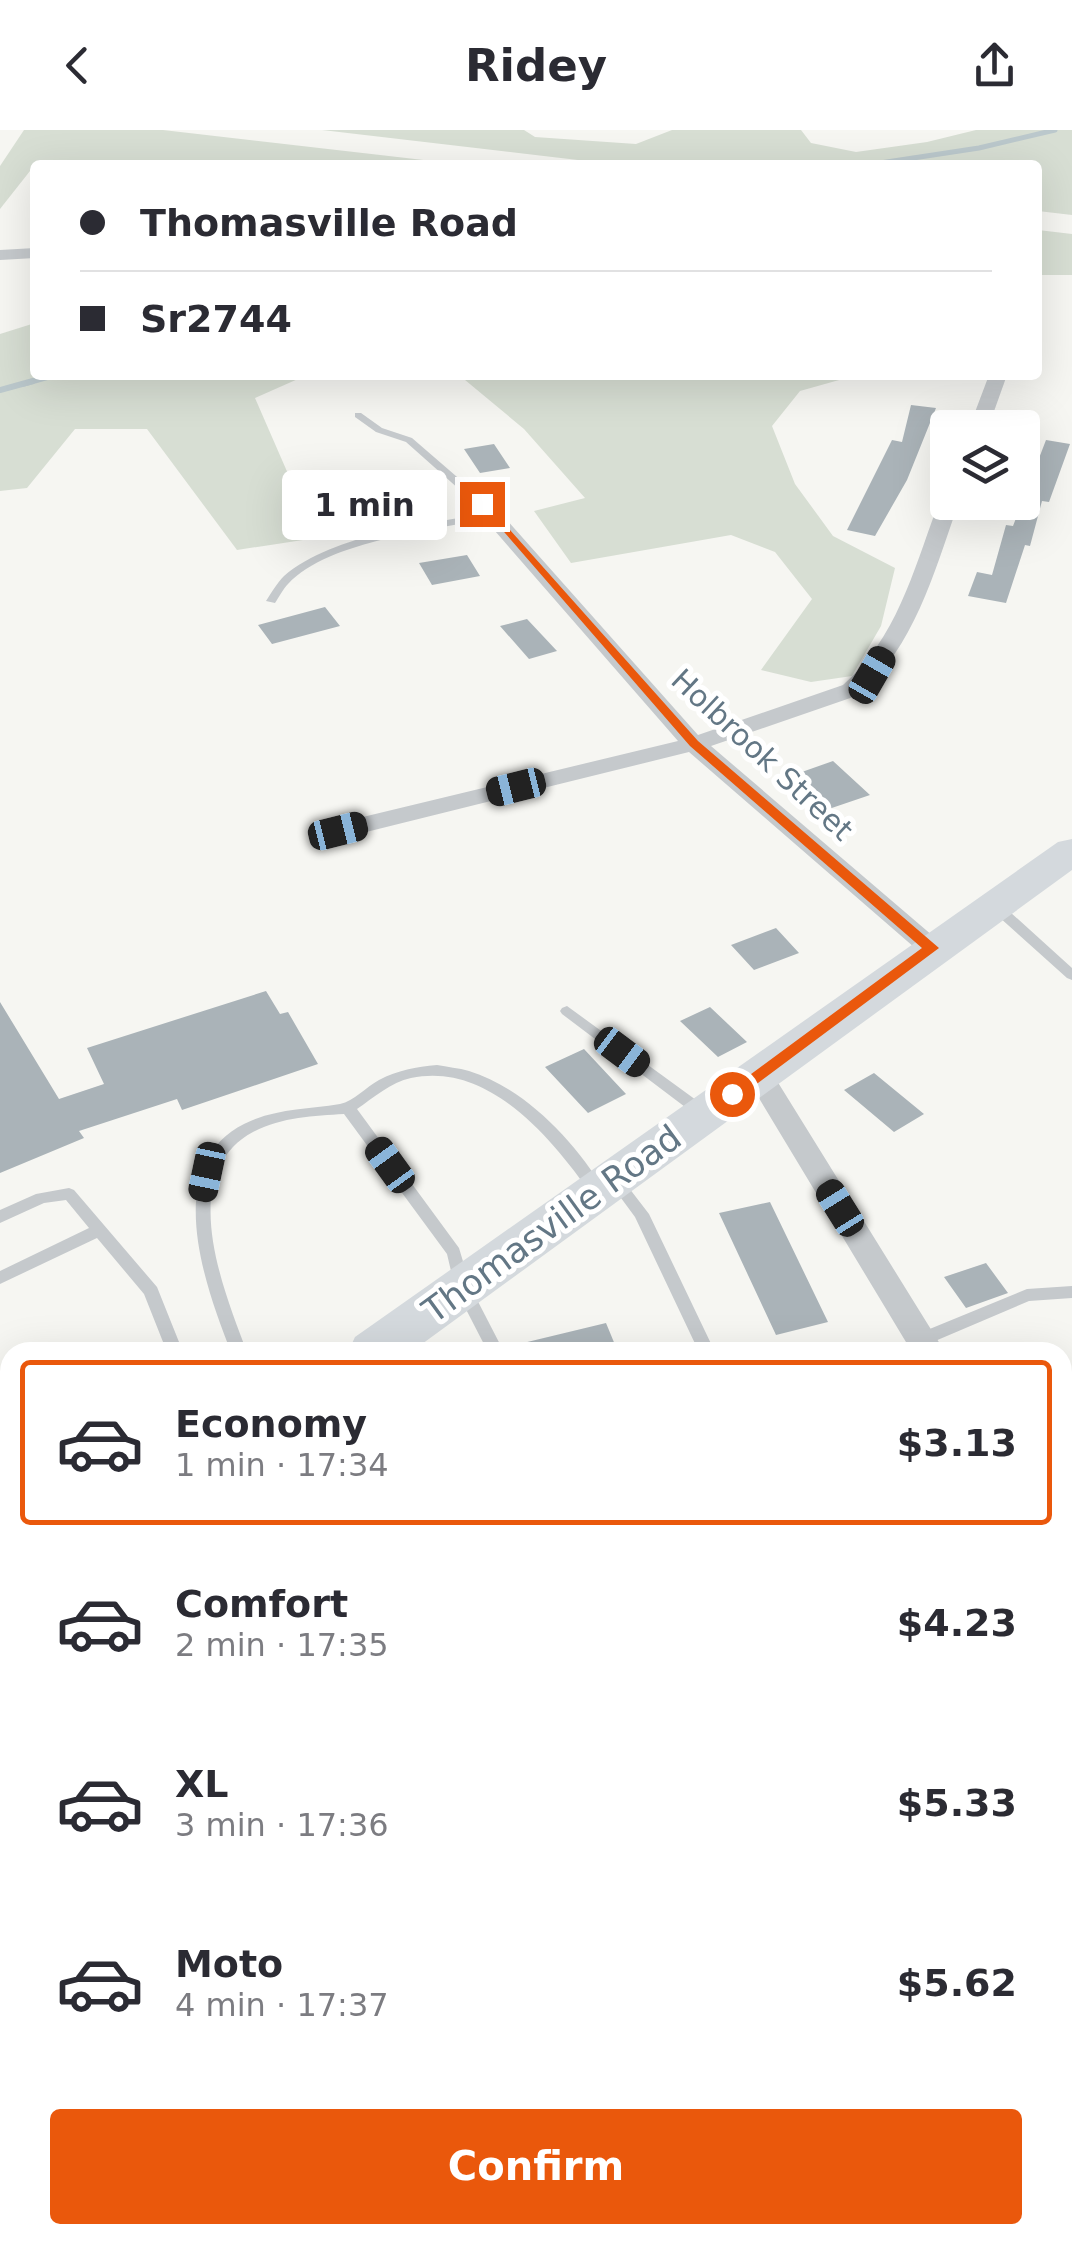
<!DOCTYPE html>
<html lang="en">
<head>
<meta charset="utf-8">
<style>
	:root { --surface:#fff; --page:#f7f7f7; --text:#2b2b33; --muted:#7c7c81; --line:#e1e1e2; --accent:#ea580c }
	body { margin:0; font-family:"DejaVu Sans",sans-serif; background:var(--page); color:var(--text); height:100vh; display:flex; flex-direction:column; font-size:38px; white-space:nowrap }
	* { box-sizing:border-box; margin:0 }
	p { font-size:32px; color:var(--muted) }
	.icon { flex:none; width:55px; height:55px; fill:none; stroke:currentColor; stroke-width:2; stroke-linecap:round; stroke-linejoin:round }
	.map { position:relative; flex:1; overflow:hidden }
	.drawer { position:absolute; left:0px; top:1212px; width:1072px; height:902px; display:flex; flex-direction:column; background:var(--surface); border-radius:30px 30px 0 0; box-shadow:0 10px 40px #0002 }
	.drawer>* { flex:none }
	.banner { position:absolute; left:30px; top:30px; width:1012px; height:220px; border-radius:10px; box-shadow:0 10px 40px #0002; display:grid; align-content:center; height:220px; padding:0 50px; background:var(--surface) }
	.tools { position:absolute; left:930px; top:280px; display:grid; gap:20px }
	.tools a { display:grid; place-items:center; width:110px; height:110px; border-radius:10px; background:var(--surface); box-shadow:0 10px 40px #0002; font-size:50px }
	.end { position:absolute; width:45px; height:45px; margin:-22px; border:12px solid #ea580c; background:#fff; box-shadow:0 0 0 5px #fff }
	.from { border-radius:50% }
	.bubble { position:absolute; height:70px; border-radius:10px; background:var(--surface); box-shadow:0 10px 40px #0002; font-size:32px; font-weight:700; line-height:70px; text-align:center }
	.car { position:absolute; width:30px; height:60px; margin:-30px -15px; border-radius:12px; box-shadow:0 0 8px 2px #0007; background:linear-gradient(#222 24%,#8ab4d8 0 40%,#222 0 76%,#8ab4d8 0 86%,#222 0) }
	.banner b { display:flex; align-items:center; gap:35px; height:95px; font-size:38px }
	.banner b+b { border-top:2px solid var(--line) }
	.banner i { width:25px; height:25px; background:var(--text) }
	ul { padding:18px 0 0; list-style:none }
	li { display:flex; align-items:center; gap:30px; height:165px; margin:0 20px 15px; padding:0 30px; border:5px solid transparent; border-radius:10px }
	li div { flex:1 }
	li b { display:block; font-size:38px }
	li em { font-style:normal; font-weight:700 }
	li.current { border-color:var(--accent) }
	li>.icon { width:90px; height:90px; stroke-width:1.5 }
	.action { display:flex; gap:20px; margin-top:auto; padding:20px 50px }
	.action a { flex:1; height:115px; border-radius:10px; background:var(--accent); color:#fff; font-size:40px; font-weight:700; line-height:115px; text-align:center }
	header { display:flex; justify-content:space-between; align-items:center; height:130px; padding:0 50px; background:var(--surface); font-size:45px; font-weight:700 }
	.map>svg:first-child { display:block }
	.green { fill:#d7ded3 }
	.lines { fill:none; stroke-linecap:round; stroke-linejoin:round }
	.stream-far1 { stroke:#bbc8cc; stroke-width:5 }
	.stream { stroke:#bbc8cc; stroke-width:6 }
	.building { fill:#aab3b8 }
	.lane { fill:#c5c9cc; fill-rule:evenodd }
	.street { fill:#c5c9cc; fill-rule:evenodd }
	.primary { fill:#d4d9dd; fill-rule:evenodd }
	.route { fill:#ea580c }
	.labels { text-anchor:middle; stroke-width:10; stroke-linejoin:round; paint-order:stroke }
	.far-street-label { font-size:30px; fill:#637785; stroke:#fff }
	.street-label { font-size:35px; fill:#637785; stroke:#fff }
</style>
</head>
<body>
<header><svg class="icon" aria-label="back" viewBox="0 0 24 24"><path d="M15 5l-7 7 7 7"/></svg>Ridey<svg class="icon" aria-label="share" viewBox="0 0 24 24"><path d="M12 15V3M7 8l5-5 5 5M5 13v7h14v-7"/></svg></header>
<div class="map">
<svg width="1072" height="2114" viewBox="0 0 1072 2114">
	<rect width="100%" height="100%" fill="#f6f6f2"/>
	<path class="green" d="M24,0H163L467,35H35V41H30L0,79V36Z
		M322,0H524L535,7L636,14L672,0H801L811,13L856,22L927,12L976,0H1072V85L1038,81V35H620Z
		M1038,100L1072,104V145H1038Z
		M35,193V245H307L255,268L316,408L237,420L147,299H75L27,358L0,361V204Z
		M459,245H857L800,261L772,296L795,354L833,406L895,438L881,496L852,546L811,552L761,540L812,469L775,422L731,405L571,433L534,381L585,368L524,299Z"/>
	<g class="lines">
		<path class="stream-far1" d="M867,35L979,18L1055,0
			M24,254L56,245"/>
		<path class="stream" d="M0,260L33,251"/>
	</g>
	<path class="building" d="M911,275L936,278L907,350L875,406L847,400L892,310L902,312Z
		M1046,310L1070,314L1049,372L1042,371L1030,416L1025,415L1006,473L968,466L977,442L992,445L1006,395L1013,396Z
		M494,314L510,338L480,343L464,319Z
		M467,425L480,446L432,455L419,433Z
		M325,477L340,496L272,514L258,495Z
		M527,489L557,521L529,529L500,496Z
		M833,631L870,665L817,683L782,649Z
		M776,798L799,823L754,840L731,815Z
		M266,861L280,884L288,882L318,934L182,980L177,969L79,1001L84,1008L0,1043V872L59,969L104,954L87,918Z
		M710,877L747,912L718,927L680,891Z
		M584,919L626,964L588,983L545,937Z
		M874,943L924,984L894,1002L844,960Z
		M770,1072L828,1192L776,1205L719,1083Z
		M986,1133L1008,1163L966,1178L944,1147Z
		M606,1193L618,1222H520L519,1214Z"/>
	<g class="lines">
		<path class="lane" d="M355,283H361L382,298L412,308L486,372V376H478L406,312L376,302L355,287Z
			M491,382L496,385L495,387C437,400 329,410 288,454C283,459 279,467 275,473L266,471C271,463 277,453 284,446C335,403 427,395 491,382Z
			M994,771L999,772L1072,838V850L1067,848L989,778L988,775Z
			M567,876L707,978L709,982L707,986H697L562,884L560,881L562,878Z
			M437,935C447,937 459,938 469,941C526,959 574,1011 605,1061L602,1065H592C552,1009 489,931 411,948C391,952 373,968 357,979L459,1118L471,1158L504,1222H488L455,1158L447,1124L344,984C314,986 281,987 253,1002C175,1044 224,1161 247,1222H231C206,1158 160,1036 244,994C276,978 306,980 340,974C354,971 366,957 379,950C398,940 416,937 437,935Z
			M614,1043L619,1045L649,1084L715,1222H699L635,1087L607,1049Z
			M69,1058L74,1060L157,1157L183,1222H167L144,1164L97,1108L0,1154V1141L89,1098L66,1070L44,1073L0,1093V1080L36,1064Z
			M1072,1156V1168L1029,1171L921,1217L915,1215L913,1210L915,1205L1027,1159Z
			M0,1306L10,1312V1331L0,1325Z
			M10,1350V1367L0,1373V1355Z
			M1072,1476V1495L1062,1500V1481Z
			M1062,1718L1072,1719V1739L1062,1738Z
			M0,1727L10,1734V1762L0,1755Z
			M1072,2059V2081L1062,2085V2063Z
			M612,2105H634L637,2114H615Z"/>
		<path class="street" d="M35,118V128L0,130V120Z
			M989,245H1007L988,298H969Z
			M948,366V372H959C934,442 916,514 859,565L711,616L940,812L944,818L940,824H922L689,622L338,709L326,701L338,693L678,611L475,378V370H489L698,605L843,555C898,507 914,438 939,372Z
			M759,935L769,938L945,1222H912L745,945Z
			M1072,1330V1362L1062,1366V1334Z
			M1062,1414L1072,1418V1462L1062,1459Z"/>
		<path class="primary" d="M1072,709V740L411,1222H348L355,1207L1058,712Z
			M10,1458V1514L0,1517V1462Z"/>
	</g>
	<path class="route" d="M478,372H485L698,611L939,818L738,968L724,964L922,818L690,616Z"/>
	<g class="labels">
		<g class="far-street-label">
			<text transform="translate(762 625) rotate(43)" y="10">Holbrook Street</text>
		</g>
		<g class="street-label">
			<text transform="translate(552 1094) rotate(-36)" y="12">Thomasville Road</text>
		</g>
	</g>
</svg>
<div class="tools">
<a><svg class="icon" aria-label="layers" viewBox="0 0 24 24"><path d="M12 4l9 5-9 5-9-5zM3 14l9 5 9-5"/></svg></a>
</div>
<i class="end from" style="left:732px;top:964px"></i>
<i class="end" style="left:482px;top:374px"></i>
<div class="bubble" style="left:282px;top:340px;width:165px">1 min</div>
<i class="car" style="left:872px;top:545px;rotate:30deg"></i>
<i class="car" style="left:516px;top:657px;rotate:256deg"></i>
<i class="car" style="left:338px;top:701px;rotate:76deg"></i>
<i class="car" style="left:622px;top:922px;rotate:127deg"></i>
<i class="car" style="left:390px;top:1035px;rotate:324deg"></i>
<i class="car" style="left:207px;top:1042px;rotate:192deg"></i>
<i class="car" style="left:840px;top:1078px;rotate:328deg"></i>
<div class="banner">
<b><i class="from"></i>Thomasville Road</b>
<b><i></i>Sr2744</b>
</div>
<section class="drawer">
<ul>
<li class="current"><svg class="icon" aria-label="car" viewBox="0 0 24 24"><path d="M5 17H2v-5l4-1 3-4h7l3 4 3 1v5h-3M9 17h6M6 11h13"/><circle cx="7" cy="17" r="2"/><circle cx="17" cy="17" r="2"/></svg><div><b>Economy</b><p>1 min · 17:34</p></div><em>$3.13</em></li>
<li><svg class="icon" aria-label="car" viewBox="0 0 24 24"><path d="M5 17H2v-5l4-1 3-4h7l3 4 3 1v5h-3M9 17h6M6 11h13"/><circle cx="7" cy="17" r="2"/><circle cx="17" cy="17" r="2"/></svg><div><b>Comfort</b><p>2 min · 17:35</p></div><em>$4.23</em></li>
<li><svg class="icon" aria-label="car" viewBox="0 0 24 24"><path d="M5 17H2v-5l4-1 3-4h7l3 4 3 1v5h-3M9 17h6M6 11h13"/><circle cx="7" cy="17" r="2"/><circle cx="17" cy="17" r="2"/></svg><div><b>XL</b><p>3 min · 17:36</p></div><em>$5.33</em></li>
<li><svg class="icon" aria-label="car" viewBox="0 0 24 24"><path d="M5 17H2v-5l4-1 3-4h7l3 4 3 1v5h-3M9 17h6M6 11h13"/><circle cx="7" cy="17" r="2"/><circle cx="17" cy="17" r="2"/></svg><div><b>Moto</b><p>4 min · 17:37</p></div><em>$5.62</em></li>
</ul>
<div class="action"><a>Confirm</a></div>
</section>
</div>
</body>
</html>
